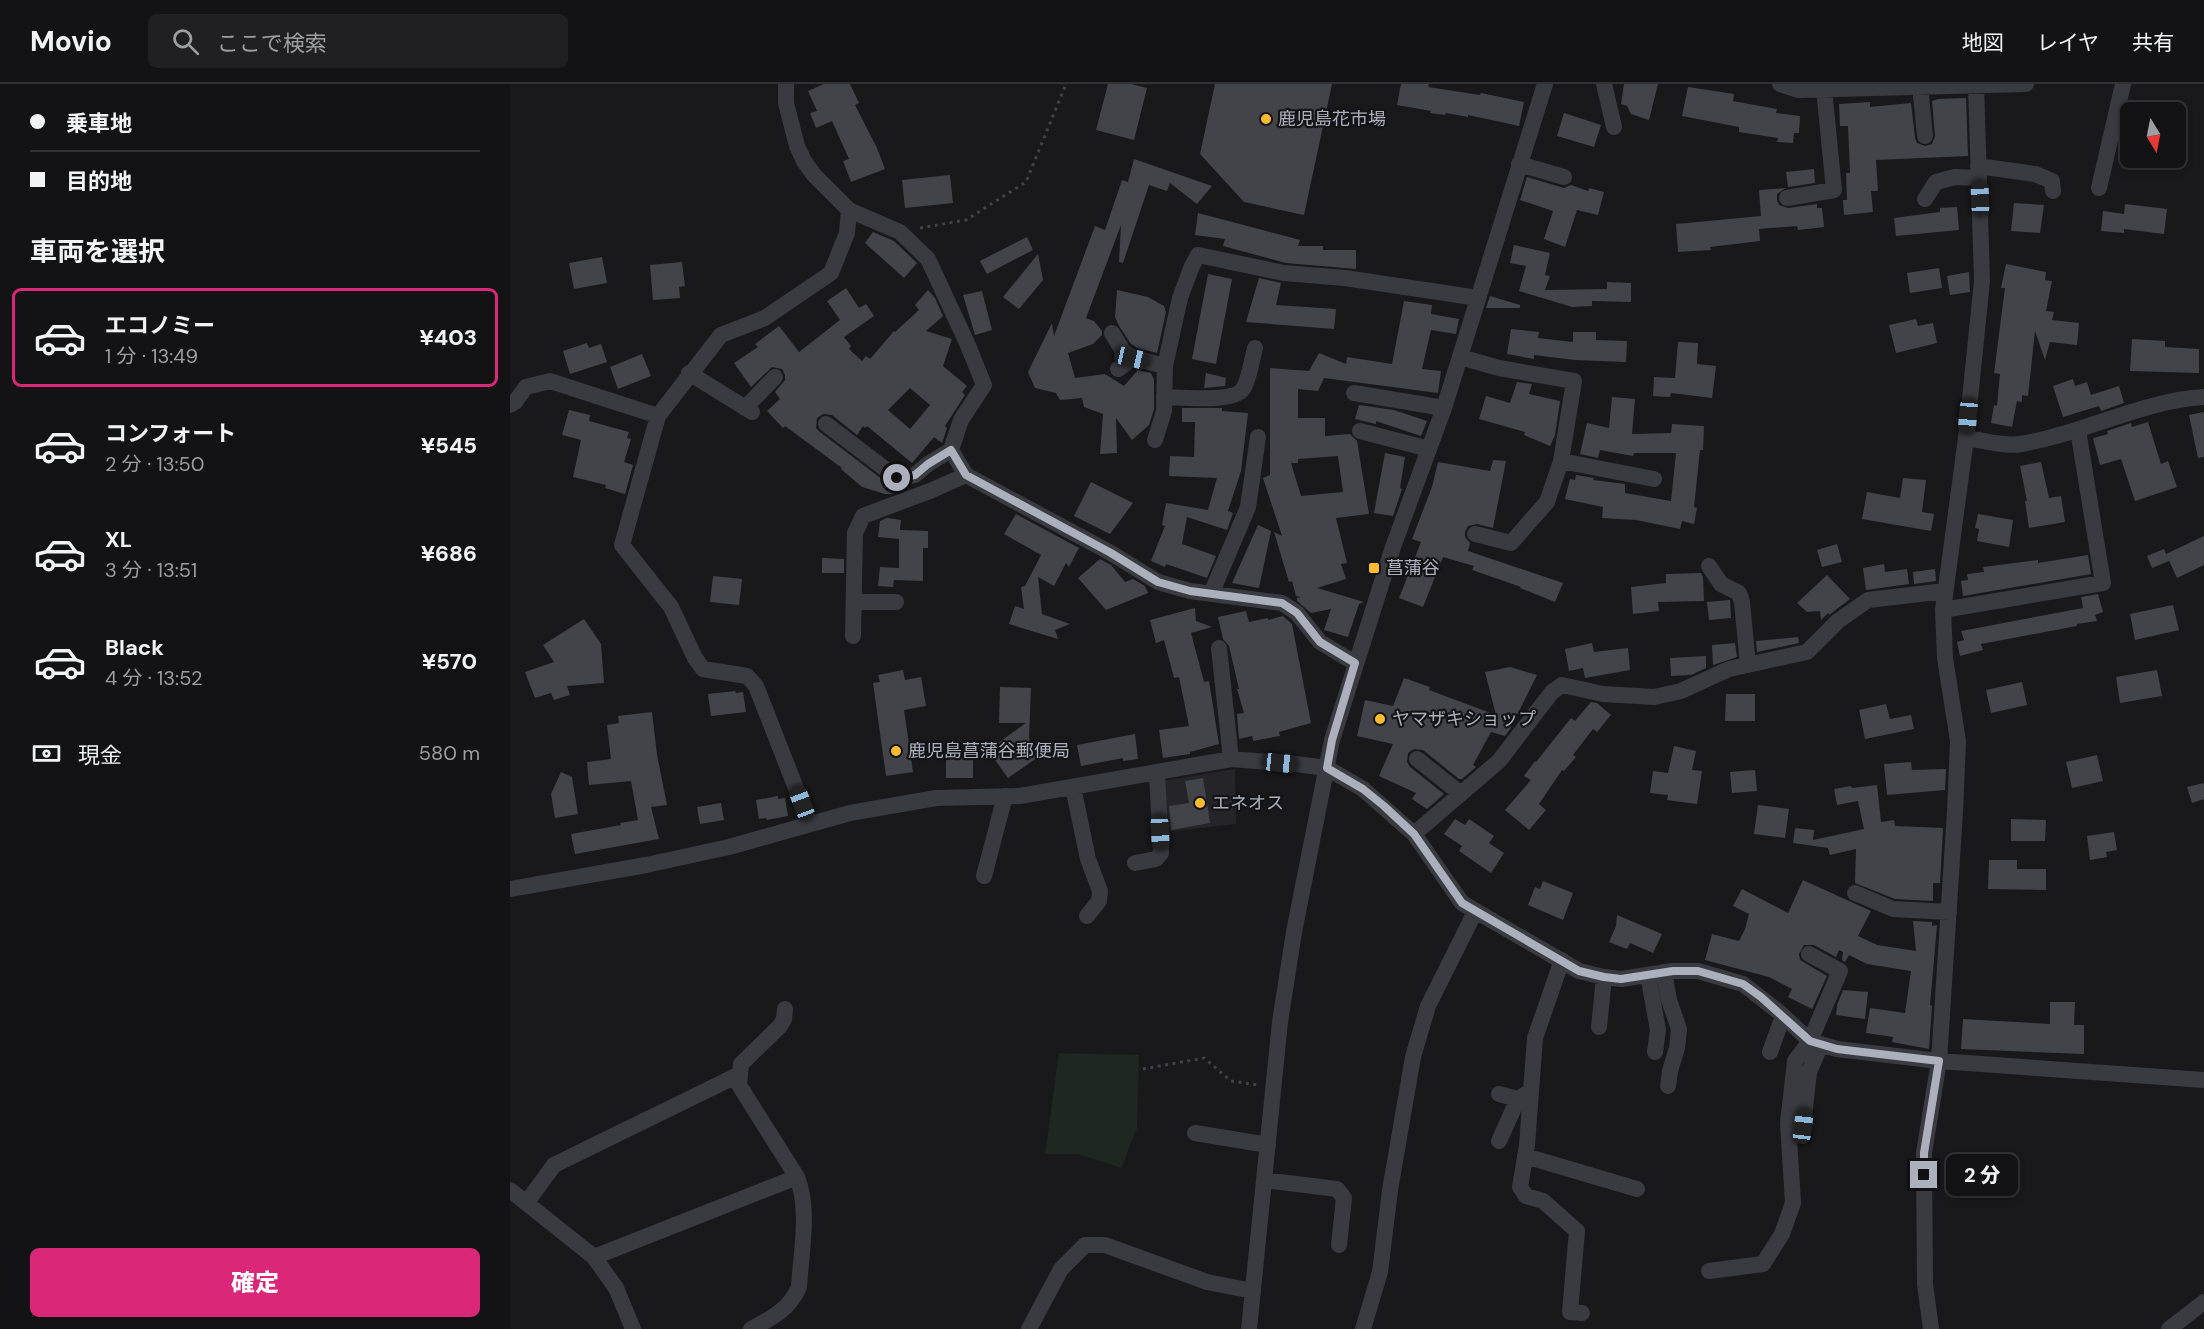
<!DOCTYPE html>
<html lang="ja">
<head>
<meta charset="utf-8">
<style>
	:root { --surface:#131315; --page:#202022; --text:#f1f3f6; --muted:#9d9ea0; --line:#323234; --accent:#db2777 }
	body { margin:0; font-family:"DM Sans","Noto Sans JP",sans-serif; background:var(--page); color:var(--text); height:100vh; display:flex; flex-direction:column; font-size:22px; white-space:nowrap }
	* { box-sizing:border-box; margin:0 }
	p { font-size:20px; color:var(--muted) }
	.icon { flex:none; width:33px; height:33px; fill:none; stroke:currentColor; stroke-width:2; stroke-linecap:round; stroke-linejoin:round }
	.map { position:relative; flex:1; overflow:hidden }
	.drawer { display:flex; flex-direction:column; background:var(--surface); width:510px }
	.drawer>* { flex:none }
	.guide { display:grid; align-content:center; height:132px; padding:0 30px; background:var(--surface) }
	.needle { width:39px; rotate:170deg }
	.tools { position:absolute; left:1610px; top:18px; display:grid; gap:12px }
	.tools a { display:grid; place-items:center; width:66px; height:66px; border-radius:9px; background:var(--surface); box-shadow:0 3px 9px #0003,0 0 0 2px var(--line); font-size:30px }
	.end { position:absolute; width:27px; height:27px; margin:-14px; border:8px solid #abb0bc; background:#111; box-shadow:0 0 0 3px #111 }
	.from { border-radius:50% }
	.bubble { position:absolute; height:42px; border-radius:9px; background:var(--surface); box-shadow:0 3px 9px #0003,0 0 0 2px var(--line); font-size:20px; font-weight:800; line-height:42px; text-align:center }
	.car { position:absolute; width:18px; height:36px; margin:-18px -9px; border-radius:8px; box-shadow:0 0 4px 2px #0007; background:linear-gradient(#222 24%,#8ab4d8 0 40%,#222 0 76%,#8ab4d8 0 86%,#222 0) }
	.guide b { display:flex; align-items:center; gap:21px; height:57px; font-size:22px }
	.guide b+b { border-top:2px solid var(--line) }
	.guide i { width:15px; height:15px; background:var(--text) }
	ul { padding:0; list-style:none }
	li { display:flex; align-items:center; gap:18px; height:99px; margin:0 12px 9px; padding:0 18px; border:3px solid transparent; border-radius:9px }
	li div { flex:1 }
	li b { display:block; font-size:22px }
	li em { font-style:normal; font-weight:800 }
	li.on { border-color:var(--accent) }
	li>.icon { width:54px; height:54px; stroke-width:1.5 }
	h2 { padding:0 30px; font-size:27px; line-height:72px }
	.pay { display:flex; align-items:center; gap:15px; height:66px; padding:0 30px; font-size:22px }
	.pay p { margin-inline-start:auto }
	.primary-button { display:flex; gap:12px; margin-top:auto; padding:12px 30px }
	.primary-button a { flex:1; height:69px; border-radius:9px; background:var(--accent); color:#fff; font-size:24px; font-weight:800; line-height:69px; text-align:center }
	header { display:flex; align-items:center; gap:36px; box-sizing:border-box; height:84px; padding:0 30px; background:var(--surface); border-bottom:2px solid var(--line) }
	header strong { font-size:28px }
	nav { display:flex; gap:33px; margin-inline-start:auto; font-size:21px }
	.search { width:420px; height:54px; background:var(--page); display:flex; align-items:center; gap:15px; box-sizing:border-box; padding:0 21px; border-radius:9px; color:var(--muted); font-size:22px }
	main { display:flex; flex:1; min-height:0 }
	.map>svg:first-child { display:block }
	.built { fill:#252529 }
	.green { fill:#1e2720 }
	.building { fill:#434449; fill-rule:evenodd }
	.lines { fill:none; stroke-linecap:round; stroke-linejoin:round }
	.path { stroke:#404248; stroke-width:3; stroke-dasharray:3 4.5; stroke-linecap:butt }
	.minor { stroke:#3a3b41; stroke-width:16 }
	.route { stroke:#abb0bc; stroke-width:8 }
	.poi-dot { fill:#ffbc2e; stroke:#141417; stroke-width:2 }
	.labels { text-anchor:middle; stroke-width:4.5; stroke-linejoin:round; paint-order:stroke }
	.poi-label { font-size:18px; fill:#abb0bc; stroke:#141417; text-anchor:start }
</style>
</head>
<body>
<header>
<strong>Movio</strong>
<div class="search"><svg class="icon" aria-label="search" viewBox="0 0 24 24"><circle cx="10" cy="10" r="6"/><path d="M15 15l6 6"/></svg>ここで検索</div>
<nav><a>地図</a><a>レイヤ</a><a>共有</a></nav>
</header>
<main>
<section class="drawer">
<div class="guide">
<b><i class="from"></i>乗車地</b>
<b><i></i>目的地</b>
</div>
<h2>車両を選択</h2>
<ul>
<li class="on"><svg class="icon" aria-label="car" viewBox="0 0 24 24"><path d="M5 17H2v-5l4-1 3-4h7l3 4 3 1v5h-3M9 17h6M6 11h13"/><circle cx="7" cy="17" r="2"/><circle cx="17" cy="17" r="2"/></svg><div><b>エコノミー</b><p>1 分 · 13:49</p></div><em>¥403</em></li>
<li><svg class="icon" aria-label="car" viewBox="0 0 24 24"><path d="M5 17H2v-5l4-1 3-4h7l3 4 3 1v5h-3M9 17h6M6 11h13"/><circle cx="7" cy="17" r="2"/><circle cx="17" cy="17" r="2"/></svg><div><b>コンフォート</b><p>2 分 · 13:50</p></div><em>¥545</em></li>
<li><svg class="icon" aria-label="car" viewBox="0 0 24 24"><path d="M5 17H2v-5l4-1 3-4h7l3 4 3 1v5h-3M9 17h6M6 11h13"/><circle cx="7" cy="17" r="2"/><circle cx="17" cy="17" r="2"/></svg><div><b>XL</b><p>3 分 · 13:51</p></div><em>¥686</em></li>
<li><svg class="icon" aria-label="car" viewBox="0 0 24 24"><path d="M5 17H2v-5l4-1 3-4h7l3 4 3 1v5h-3M9 17h6M6 11h13"/><circle cx="7" cy="17" r="2"/><circle cx="17" cy="17" r="2"/></svg><div><b>Black</b><p>4 分 · 13:52</p></div><em>¥570</em></li>
</ul>
<div class="pay"><svg class="icon" aria-label="cash" viewBox="0 0 24 24"><path d="M3 7h18v10H3z"/><circle cx="12" cy="12" r="2"/></svg>現金<p>580 m</p></div>
<div class="primary-button"><a>確定</a></div>
</section>
<div class="map">
<svg width="1694" height="1245" viewBox="0 0 1694 1245">
	<rect width="100%" height="100%" fill="#19191c"/>
	<path class="built" d="M725,685L726,740L655,748L652,697Z"/>
	<path class="green" d="M549,969L629,971L627,1044L611,1084L568,1070H535Z"/>
	<path class="building" d="M314,0H340L349,19L345,21L367,64L375,85L341,98L333,77L339,75L322,37L306,44L300,29L307,27L298,7Z
		M598,0H621L637,4L624,56L586,46Z
		M705,0H822L794,131L734,118L690,70Z
		M891,0H919L918,3L970,11L971,9L1014,18L1009,42L958,31V33L936,29L935,31L920,29L921,27L887,21Z
		M1114,0H1148L1139,36L1121,30L1117,22L1111,20Z
		M1178,3L1224,10L1223,17L1267,25L1266,29L1290,32L1289,49H1284L1283,59L1267,58L1268,54L1229,48V43L1172,32Z
		M1456,14L1458,72L1366,76L1368,107H1361L1363,128L1334,131L1333,116H1337L1336,89H1340L1338,42H1330L1329,20L1360,18V23L1401,19L1405,54L1407,59L1415,62L1422,60L1425,52L1422,17L1428,15Z
		M1054,29L1091,41L1084,63L1047,52Z
		M624,75L702,102L687,120L660,99L657,107L639,101L613,179L609,178L611,141L576,234L584,237L592,247V251L583,260L558,269L565,294L595,290L614,302L628,286L641,289L644,296V325L639,341L622,356L606,334L607,369L590,370L593,330L574,323L572,314L550,316L546,309L525,304L518,288L542,239L544,252L585,142L595,146L612,96L618,98Z
		M1304,85L1305,99L1278,103L1276,88Z
		M440,91L443,119L395,124L392,96Z
		M1017,93L1054,104L1061,101L1078,107L1079,104L1094,108L1088,131L1067,126L1055,163L1034,155L1043,127L1010,116Z
		M1276,104L1267,110V116L1269,121L1278,124L1307,120V124H1312L1314,143L1288,146L1287,142L1249,145L1250,157L1200,163L1201,166L1168,168L1166,140L1251,132L1249,106Z
		M1504,119L1534,121L1530,149L1501,147Z
		M1615,120L1657,125L1654,150L1614,145V149L1591,147L1593,127L1614,130Z
		M1447,123L1449,146L1386,152L1384,134L1430,128V124Z
		M688,129L790,156L788,162H813V166H846V185L776,179L713,162L715,155L685,151Z
		M363,148L384,157L407,179L394,194L355,159Z
		M517,153L523,166L477,190L470,177Z
		M1004,161L1040,169L1035,191L1040,192L1035,206L1097,205V198L1121,199V218L1082,217V222L1062,223L1009,207L1016,182L1000,179Z
		M528,170L533,196L509,225L493,213Z
		M92,173L97,199L64,205L59,179Z
		M172,178L175,202L169,203L170,214L143,216L140,181Z
		M1496,180L1536,188L1535,196L1542,197L1536,227L1544,228L1542,236L1569,239L1567,261L1540,258L1535,276L1525,247L1518,312L1512,311V318L1507,317L1502,343L1481,339L1484,321L1487,322L1490,290L1484,289L1495,204H1491Z
		M1429,184L1432,204L1400,209L1397,189Z
		M1459,188L1460,208L1440,211L1437,192Z
		M698,190L722,195L706,280L682,275Z
		M749,194L771,199L766,221L826,225L824,245L736,238Z
		M336,204L349,224L356,220L364,232L334,253L341,262L339,265L352,277L356,272L360,275L384,247L385,248L409,226L405,221L418,206L425,214L433,232L416,247L442,255L433,282L457,302L452,308L455,311L435,342L437,344L432,359L424,353L402,379L357,342L355,344L353,342L347,351L322,331L313,330L307,334L306,344L310,348L381,402L393,404L392,406L383,410H375L352,403L331,385L332,384L275,342L273,344L257,327L270,315L265,308L275,296V291L272,285L262,283L241,303L224,279L248,263L245,260L269,242L289,268L330,236L317,217ZM400,304L420,321L400,345L378,326Z
		M607,206L638,213L654,222L656,228L647,269L627,264L621,260L609,242L605,233Z
		M472,207L482,246L465,251L453,211Z
		M980,212L1010,221V224H976Z
		M894,217L922,221L921,230L949,235L946,250L921,246L912,285L931,287L928,309L814,294L808,307L788,305V334H815V352L840,350L847,357L859,430L826,434L837,479L831,480L836,495L807,504L854,518L849,520L838,553L814,546L821,525L801,529L787,517V514L791,513L786,512L782,497L779,498L764,448L772,452L753,394L760,391V284L799,287L809,269L836,280L837,273L882,280ZM828,372L833,408L791,412L781,379H788V375Z
		M1406,235L1408,242L1423,239L1427,259L1386,269L1379,241Z
		M1001,245L1029,248L1028,254L1063,258V248H1086V256L1117,257L1116,278L1065,276L1024,271V275L997,270Z
		M1622,255L1655,257V263L1689,265V289L1620,287Z
		M1168,258L1188,259L1187,280L1206,282L1202,314L1161,309L1160,313L1143,312L1144,293L1165,294Z
		M77,259L79,264L91,260L97,278L60,290L53,267Z
		M132,270L141,292L108,305L100,283Z
		M696,289L716,294L715,302L694,304Z
		M1563,295L1565,302L1577,298L1581,311L1609,302L1614,319L1591,327L1589,322L1553,333L1543,302Z
		M1007,298L1022,300L1019,310L1050,317L1045,351L1040,362L1014,351L1015,348L969,335L976,312L1000,319Z
		M1102,313L1125,315L1122,350L1161,349L1162,340L1194,342L1193,366H1190L1184,423L1187,424L1184,440L1172,437L1170,445L1126,436L1092,434L1093,423L1055,415L1060,395L1065,396L1066,391L1084,394L1083,396L1115,400V409L1161,417L1166,369H1124L1123,372L1090,366L1088,374L1070,370L1077,339L1099,344Z
		M849,321L884,326L917,337L911,352L866,337V340L845,335Z
		M672,324H712V327L738,329L731,387L718,427L723,429L717,446L677,433L672,460L706,472L697,494L656,480L655,483L641,477L655,442L652,441L656,419L698,426L707,394L659,392L660,372L684,373L685,338H672Z
		M59,326L80,331L79,337L119,348L117,354L121,355L114,378L123,381L115,410L95,404L96,401L63,393L71,356L52,351Z
		M1694,328V373L1688,374L1679,331Z
		M1638,338L1651,380L1658,377L1667,403L1625,417L1611,375L1590,381L1583,354L1598,350L1597,347L1621,339L1622,343Z
		M875,369L895,373L890,404L892,405L883,432L864,429Z
		M983,376L996,377L983,444L967,440L958,442L955,448V453L960,459L958,467L1053,499L1045,518L1010,504L1011,503L962,486L964,482L933,473L913,523L889,514L911,458L902,455L922,403L928,378L980,387Z
		M1531,378L1539,414L1551,412L1555,438L1519,444L1515,417H1517L1510,382Z
		M1393,394L1416,396L1412,428L1424,430L1421,447L1352,435L1357,408L1390,414Z
		M581,398L623,419L600,450L564,432Z
		M506,430L569,464L559,483L556,479L544,502L528,493L532,530L560,540L545,546L548,555L499,540L505,522L514,525L511,503L515,502L531,471L494,450Z
		M1468,430L1503,436L1499,463L1467,457L1469,445L1465,444Z
		M377,434L391,436L390,446L418,447V464H413V497L384,496L383,503L368,502L370,483L389,484V452V455L368,453L370,437Z
		M748,441L761,447L749,504L722,499Z
		M1694,452V481L1667,494L1656,470Z
		M1327,460L1332,478L1312,483L1307,466Z
		M1654,465L1659,477L1642,484L1637,472Z
		M1578,471L1581,490L1453,512L1451,497L1458,496L1457,490L1474,488L1473,483L1528,476V479Z
		M312,474L334,475V489H312Z
		M590,475L601,481L615,498L623,495L635,502L638,509L596,526L568,494Z
		M1374,480L1375,488L1397,485L1399,500L1356,506L1353,484Z
		M1425,485L1426,497L1404,500L1403,488Z
		M1191,489L1193,493L1194,517L1148,518L1149,527L1123,530L1121,503L1156,499V490Z
		M1317,491L1340,515L1319,531L1318,529L1311,536L1310,527L1297,528L1287,519Z
		M203,492L232,495L229,521L200,518Z
		M1588,510L1593,528L1585,531L1587,537L1567,540V542L1471,560L1473,566L1450,572L1447,558L1454,556L1451,547L1573,524L1571,513Z
		M1220,516L1221,534L1199,536L1197,518Z
		M1663,521L1669,546L1625,556L1620,530Z
		M685,524L686,537L702,543L681,549L694,598L699,597L709,660L680,668V670L653,674L649,646L679,642L669,593L664,594L654,556L646,559L640,536Z
		M736,527L739,538L758,534V536L773,532L782,540L801,639L769,648L770,652L743,657L742,652L729,655L727,630L734,629L727,605H729L719,562L713,555L708,533Z
		M74,535L91,560L94,599L57,602L60,611L44,616L41,609L25,614L15,588L44,578L33,561Z
		M1288,553L1289,559L1247,568L1246,557Z
		M1082,559L1084,568L1118,564L1120,586L1075,594L1073,584L1059,587L1055,565Z
		M1225,559L1227,573L1203,581L1202,561Z
		M1196,572V584L1181,591L1161,592L1160,574Z
		M1000,583L1027,591L1000,645L995,652L981,648L963,681L966,683L952,695H949L913,666L904,665L898,669L897,678L900,683L934,710L917,725L902,715L906,709L869,692L883,660L847,652L855,616L883,622L894,594L920,603L919,606L986,631L975,588Z
		M393,586L395,596L411,593L416,622L394,626L403,688L376,692L363,599L370,598L368,591Z
		M1647,586L1652,612L1610,619L1606,593Z
		M1512,598L1517,621L1481,629L1476,606Z
		M490,603L521,604L519,655L531,671L498,694L478,666L516,639H489Z
		M225,607L226,609L233,608L236,628L201,632L198,610Z
		M1216,610H1245V637H1215Z
		M1081,618L1087,619L1101,631L1087,648L1083,645L1063,671L1066,673L1054,687L1052,686L1029,720L1036,726L1019,746L995,726L1021,696L1014,692L1025,677L1026,678L1061,634L1065,637Z
		M1376,620L1380,635L1401,631L1404,645L1355,655L1349,626Z
		M142,628L147,671L157,721L141,723L149,755L65,770L61,750L111,741L110,739L128,736L121,697L79,701L77,678L101,675L97,641L109,639L108,632Z
		M625,650L628,675L613,677V674L571,682L567,661Z
		M1164,662L1186,667L1182,686L1192,687L1187,720L1157,716L1158,711L1140,709L1143,687L1158,689Z
		M436,668H463V694H436Z
		M1587,671L1593,697L1562,704L1556,678Z
		M1401,678L1402,686L1436,685L1435,706L1377,711L1374,680Z
		M1245,686L1247,707L1222,709L1220,688Z
		M51,688L62,693L68,730L45,734L41,710Z
		M693,694L700,739L661,746L659,722L679,719L675,697Z
		M1694,699V715L1682,719L1677,703Z
		M1367,701L1371,738L1384,736L1385,742L1433,744L1430,799H1423V817L1385,815L1345,799L1346,765L1320,771L1318,764L1283,759L1285,744L1304,746L1303,756L1354,745L1348,717L1327,721L1324,705L1341,702L1342,704Z
		M268,712V715L275,714L278,732L257,736L256,734L249,735L246,716Z
		M211,719L214,736L190,740L187,723Z
		M1248,721L1279,725L1275,754L1244,750Z
		M945,735L955,741L959,735L984,752L979,759L994,769L981,789L949,767L952,762L934,750Z
		M1501,735L1536,736L1535,757H1501Z
		M1604,748L1607,766L1596,768L1597,773L1580,776L1577,752Z
		M1479,776H1507V785H1536V806L1478,805Z
		M1293,796L1361,827L1348,852L1367,861L1406,867L1403,837L1422,838V842L1427,841L1420,921L1422,922L1419,965L1382,958L1383,953L1356,949L1360,924L1395,929L1401,887L1357,880L1339,871L1335,878L1332,876L1333,868L1329,866L1326,873L1304,861H1294L1289,870L1290,876L1317,892L1302,925L1278,913L1282,905L1259,893L1195,876L1202,850L1229,857L1235,845L1239,830L1223,822L1232,805L1278,829Z
		M1033,797L1063,809L1053,836L1018,821L1025,803L1030,805Z
		M1107,831L1152,850L1143,869L1120,859L1117,865L1099,858L1106,842Z
		M1333,906L1358,908L1355,935L1326,931L1327,921Z
		M1540,918H1565L1564,941H1574V970L1451,965L1453,935L1540,940Z"/>
	<g class="lines">
		<path class="path" d="M410,144L456,136L516,98L556,0
			M633,985L694,974L721,997L748,1001"/>
		<path class="minor" d="M276,0V19L287,62L294,77L304,91L339,126L390,148L418,175L457,259L474,301L451,336L441,366L456,391L601,469L648,498L680,507L772,519L787,529L810,558L845,579
			M1094,0L1104,43
			M1270,0L1288,6L1516,0
			M1410,2L1415,52
			M1009,80L1054,93
			M1468,82L1525,90L1542,97L1543,107
			M1589,104L1613,0
			M1277,114L1324,106L1314,5
			M1415,115L1426,98L1445,93L1469,94
			M602,249L613,267L623,274
			M950,273L989,284L1064,297L1051,377L1144,395
			M608,285L623,274L655,282
			M179,289L242,328
			M844,309L934,324
			M654,313C670,313 724,319 733,305C739,296 742,275 745,264
			M0,321L5,318L16,303L40,297L148,332
			M235,324L265,293
			M316,340L387,394L405,391L418,380L441,366
			M850,347L919,365
			M1456,354C1472,356 1494,363 1511,360C1572,350 1634,316 1694,313
			M645,356L654,327L655,282L670,214L682,182L688,171L774,189L835,194L968,214
			M965,450L1001,459L1037,418L1051,377
			M1199,482L1211,500L1229,509L1232,518L1238,581
			M701,510L738,423L748,353
			M344,518H386
			M1433,526L1593,499L1568,346
			M343,552L345,449L353,432L420,407L456,391
			M709,564L721,675
			M907,675L951,710
			M563,703L578,775L590,807L589,817L577,832
			M300,740L246,602L237,592L193,585L185,574L161,523L112,461L148,332L211,251L255,234L321,189L337,149L339,126
			M904,750L989,677L1042,608L1052,601L1093,610L1144,613L1171,607L1219,585L1297,568L1328,537L1358,516L1435,507
			M625,779L646,775L651,769L647,688
			M474,792L495,712
			M0,805L136,781L219,763L340,729L426,714L510,712L721,675L786,680L817,684L853,705L904,750L952,819L1069,887L1094,893L1111,895L1163,887H1188L1233,900L1269,928L1300,957L1327,965L1429,977L1694,996
			M1345,809L1383,825L1439,828
			M1052,876L1025,954L1017,1061L1010,1103L1016,1112L1033,1117L1067,1147L1060,1228L1072,1229
			M1154,888L1159,916L1169,945L1167,964L1160,987L1158,1002
			M1138,891L1148,946L1145,968
			M1089,943L1094,893
			M1260,968L1273,932
			M989,1010L1008,1015L1016,1010
			M1293,1042L1299,988L1311,960
			M685,1049L758,1061
			M989,1057L1008,1015
			M1015,1072L1127,1105
			M754,1096L827,1105L834,1114L829,1161
			M0,1106L84,1173L106,1204L123,1245
			M17,1118L44,1081L230,990
			M84,1173L287,1093
			M1199,1187L1253,1180L1272,1150L1283,1119L1278,1039L1285,977L1300,957L1330,887L1299,870
			M241,1245C262,1234 279,1226 289,1203C291,1169 300,1125 287,1093L229,1001L231,980L270,942L274,935L275,925
			M519,1245L551,1185L575,1161H595L697,1198L743,1207
			M739,1245L770,938L784,848L822,656L883,463L934,324L1035,0
			M853,1245L870,1188L880,1106L903,973L918,922L965,828
			M1421,1245L1415,1200L1414,1069L1429,977L1445,728L1448,657L1435,574L1433,526L1456,354L1472,197L1466,0
			M1659,1245L1694,1218"/>
	</g>
	<g class="lines">
		<path class="route" d="M387,394L405,391L418,380L441,366L456,391L601,469L648,498L680,507L772,519L787,529L810,558L845,579L822,656L817,684L853,705L874,722L904,750L952,819L1069,887L1094,893L1111,895L1163,887H1188L1233,900L1251,913L1300,957L1327,965L1429,977L1414,1069V1091"/>
	</g>
	<g class="poi-dot">
		<circle cx="756" cy="35" r="6"/>
		<rect x="858" y="478" width="12" height="12" rx="3"/>
		<circle cx="870" cy="635" r="6"/>
		<circle cx="386" cy="667" r="6"/>
		<circle cx="690" cy="719" r="6"/>
	</g>
	<g class="labels">
		<g class="poi-label">
			<text x="768" y="41">鹿児島花市場</text>
			<text x="876" y="490">菖蒲谷</text>
			<text x="882" y="641">ヤマザキショップ</text>
			<text x="398" y="673">鹿児島菖蒲谷郵便局</text>
			<text x="702" y="725">エネオス</text>
		</g>
	</g>
</svg>
<div class="tools">
<a><svg class="needle" viewBox="-14 -14 28 28"><path d="M0-13l5 13h-10z" fill="#e53935"/><path d="M0 13l5-13h-10z" fill="#9d9ea0"/></svg></a>
</div>
<i class="end from" style="left:387px;top:394px"></i>
<i class="end" style="left:1414px;top:1091px"></i>
<div class="bubble" style="left:1436px;top:1070px;width:72px">2 分</div>
<i class="car" style="left:1470px;top:114px;rotate:358deg"></i>
<i class="car" style="left:622px;top:274px;rotate:103deg"></i>
<i class="car" style="left:1458px;top:332px;rotate:185deg"></i>
<i class="car" style="left:770px;top:679px;rotate:96deg"></i>
<i class="car" style="left:292px;top:719px;rotate:339deg"></i>
<i class="car" style="left:650px;top:748px;rotate:177deg"></i>
<i class="car" style="left:1293px;top:1042px;rotate:7deg"></i>
</div>
</main>
</body>
</html>
